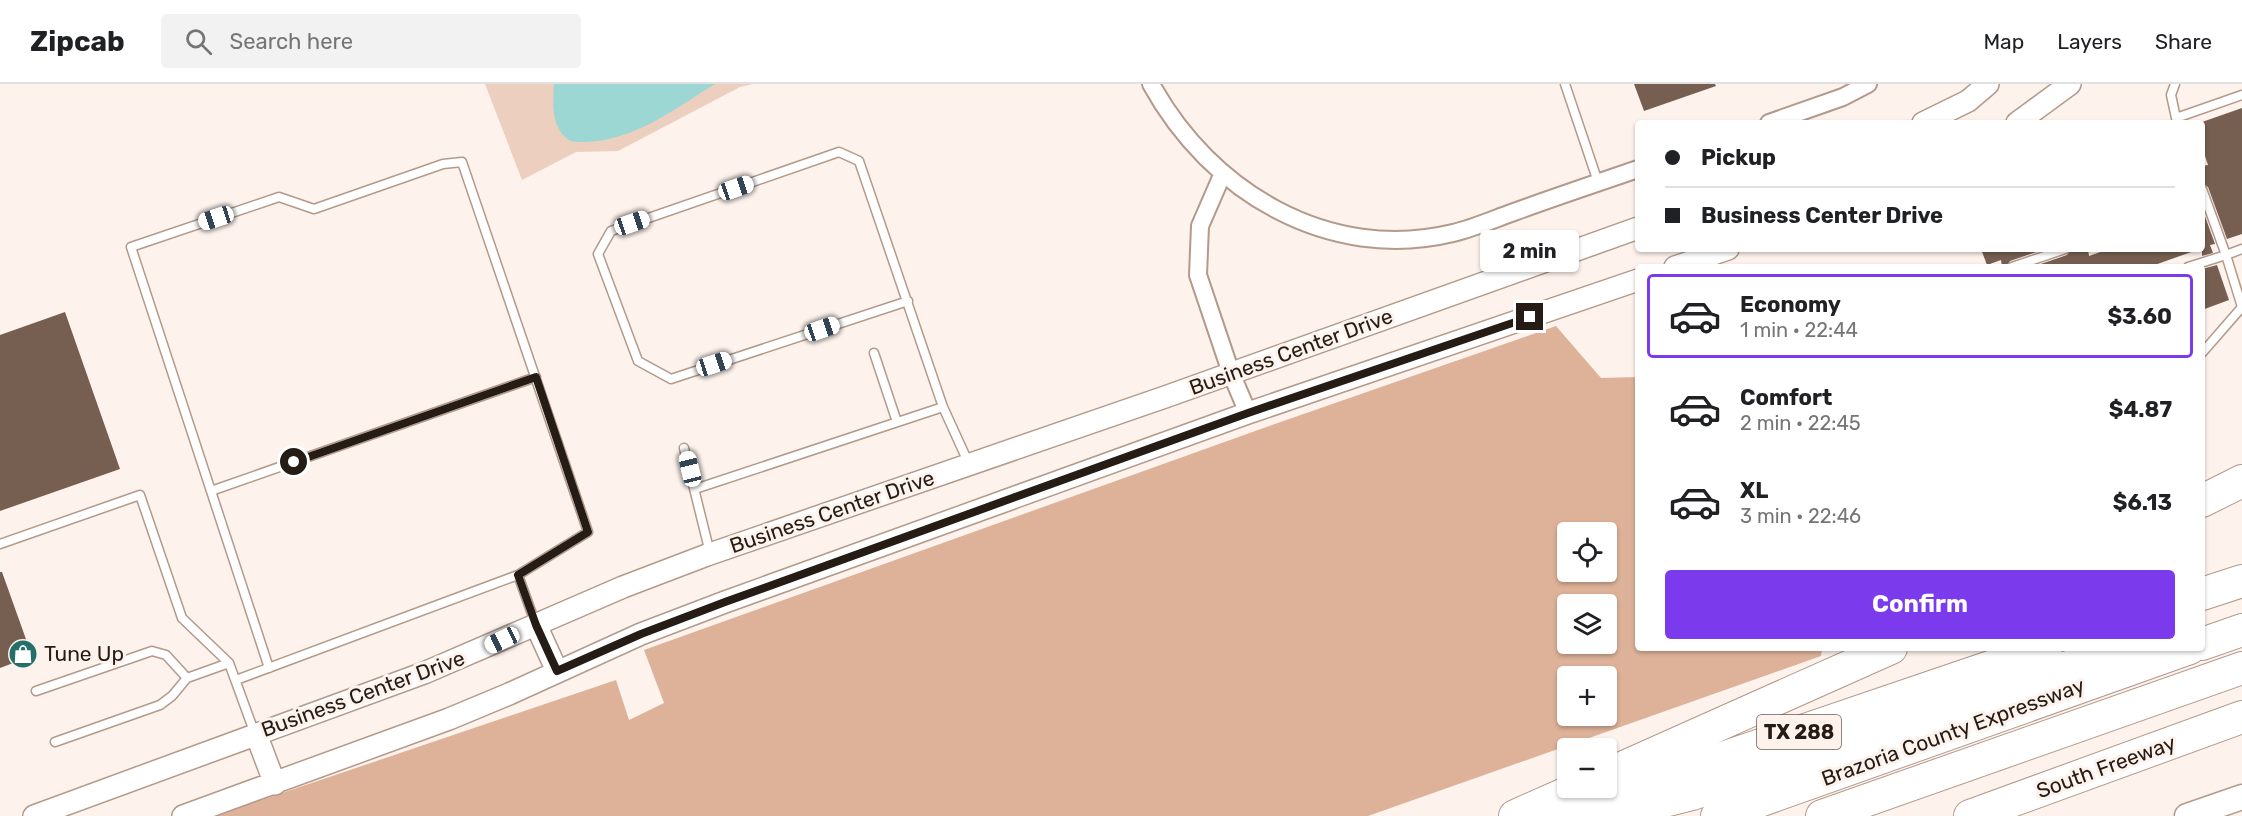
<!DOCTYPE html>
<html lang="en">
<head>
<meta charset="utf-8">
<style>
	:root { --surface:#fff; --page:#f2f2f2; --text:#202124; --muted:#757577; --line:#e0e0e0; --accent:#7c3aed }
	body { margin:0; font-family:Rubik,sans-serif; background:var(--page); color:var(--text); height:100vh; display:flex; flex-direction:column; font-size:22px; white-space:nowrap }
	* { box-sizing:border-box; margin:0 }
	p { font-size:20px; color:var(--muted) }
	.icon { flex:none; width:33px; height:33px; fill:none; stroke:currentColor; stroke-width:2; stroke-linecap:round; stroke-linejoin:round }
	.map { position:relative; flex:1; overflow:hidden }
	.panel { position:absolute; left:1635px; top:180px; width:570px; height:387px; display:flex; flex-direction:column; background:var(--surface); border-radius:6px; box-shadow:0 2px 4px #0004 }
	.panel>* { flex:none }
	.top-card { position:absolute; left:1635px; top:36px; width:570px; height:132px; border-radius:6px; box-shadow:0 2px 4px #0004; display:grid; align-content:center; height:132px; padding:0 30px; background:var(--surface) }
	.controls { position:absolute; left:1557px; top:438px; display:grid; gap:12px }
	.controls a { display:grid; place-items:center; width:60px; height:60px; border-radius:6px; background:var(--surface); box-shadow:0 2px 4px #0004; font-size:30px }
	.end { position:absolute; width:27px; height:27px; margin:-14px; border:8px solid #251c16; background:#fff; box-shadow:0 0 0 3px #fff }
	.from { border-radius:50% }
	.bubble { position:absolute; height:42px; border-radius:6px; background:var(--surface); box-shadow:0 2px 4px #0004; font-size:20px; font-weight:700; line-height:42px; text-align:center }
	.car { position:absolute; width:18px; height:36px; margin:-18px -9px; border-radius:8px; box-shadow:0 0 4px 2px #0007; background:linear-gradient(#fff 24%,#345 0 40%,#fff 0 76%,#345 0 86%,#fff 0) }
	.top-card b { display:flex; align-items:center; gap:21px; height:57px; font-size:22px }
	.top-card b+b { border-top:2px solid var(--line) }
	.top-card i { width:15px; height:15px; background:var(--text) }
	ul { padding:10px 0 0; list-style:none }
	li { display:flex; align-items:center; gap:18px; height:84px; margin:0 12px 9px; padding:0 18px; border:3px solid transparent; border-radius:6px }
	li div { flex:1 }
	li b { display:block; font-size:22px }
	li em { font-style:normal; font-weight:700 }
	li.active { border-color:var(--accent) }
	li>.icon { width:54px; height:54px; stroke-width:1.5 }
	.action { display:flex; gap:12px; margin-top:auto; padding:12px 30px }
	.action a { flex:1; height:69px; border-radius:6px; background:var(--accent); color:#fff; font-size:24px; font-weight:700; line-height:69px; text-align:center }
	header { display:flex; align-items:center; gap:36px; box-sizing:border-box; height:84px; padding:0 30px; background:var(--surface); border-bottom:2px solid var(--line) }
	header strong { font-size:28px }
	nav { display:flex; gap:33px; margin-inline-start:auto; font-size:21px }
	.search { width:420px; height:54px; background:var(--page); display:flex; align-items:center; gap:15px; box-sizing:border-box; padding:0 21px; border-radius:6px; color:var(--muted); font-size:22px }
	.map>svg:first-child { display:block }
	.green { fill:#eccfbe }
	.forest { fill:#ddb299; fill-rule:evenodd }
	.water { fill:#9cd7d3 }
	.building { fill:#765f51 }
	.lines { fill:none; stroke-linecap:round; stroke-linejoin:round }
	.service-casing { stroke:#b39a8b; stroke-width:11 }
	.minor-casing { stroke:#b39a8b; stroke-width:20 }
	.tertiary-casing { stroke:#b39a8b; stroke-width:24 }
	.secondary-casing { stroke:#b39a8b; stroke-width:27 }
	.motorway-casing { stroke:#b39a8b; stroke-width:34 }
	.service { stroke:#fff; stroke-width:8 }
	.minor { stroke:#fff; stroke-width:16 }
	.tertiary { stroke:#fff; stroke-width:21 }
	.secondary { stroke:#fff; stroke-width:24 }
	.motorway { stroke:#fff; stroke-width:32 }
	.route { stroke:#251c16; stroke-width:8 }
	.labels { text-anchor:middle; stroke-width:6; stroke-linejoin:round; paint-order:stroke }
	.shield { fill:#fdf2ec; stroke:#665c56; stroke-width:1.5 }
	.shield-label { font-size:20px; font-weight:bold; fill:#251c16 }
	.street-label { font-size:21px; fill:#251c16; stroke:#fdf2ec }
	.poi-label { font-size:21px; fill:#251c16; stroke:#fdf2ec; text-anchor:start }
</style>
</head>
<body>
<header>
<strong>Zipcab</strong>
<div class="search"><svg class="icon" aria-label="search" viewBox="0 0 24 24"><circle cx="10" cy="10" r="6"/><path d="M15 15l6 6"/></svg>Search here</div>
<nav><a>Map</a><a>Layers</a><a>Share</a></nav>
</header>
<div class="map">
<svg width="2242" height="732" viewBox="0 0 2242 732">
	<rect width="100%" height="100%" fill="#fdf2ec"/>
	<path class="green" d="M485,0H753L740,3L618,67L576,68L522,96Z"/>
	<path class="forest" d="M1556,242L1601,294L1638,293V564H1822L1821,572L1368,732H214L616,596L629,636L664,619L644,566L1272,341ZM1568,448H1606V488H1568ZM1568,520H1606V560H1568ZM1568,592H1606V632H1568Z"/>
	<path class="water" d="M554,0H715C674,25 636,56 586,58C578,58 571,59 565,53C551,39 553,17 554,0Z"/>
	<path class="building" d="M1634,0H1715L1716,2L1644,27Z
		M2242,24V150L2227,155L2208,103L2202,99V82L2208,81L2202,63V38Z
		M2202,124L2215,160L2210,161L2213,169L2202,172Z
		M1981,165H2045L2010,177L2006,183H2002L2001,176L1987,181Z
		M2071,165H2088L2089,172L2109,165H2194V167L2149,183H2032L2067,171Z
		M2217,181L2229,216L2202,226V185Z
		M65,228L120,385L0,427V251Z
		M0,488H2L32,572L0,584Z"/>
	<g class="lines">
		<g class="service-casing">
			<path id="service" d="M1565,0L1598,98
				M2175,0L2171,11L2176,34
				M2178,39L2176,34L2242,11
				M2012,183L2065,165
				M2188,183L2226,171L2202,105
				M908,217L671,295L638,277L598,170L611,147L839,68L859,77L943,323L969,380
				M874,269L897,338
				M2202,269L2242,223L2226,171L2242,165
				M684,364L710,469
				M695,405L943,323
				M211,407L536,293
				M0,460L140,411L182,534L229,579L255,650
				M518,491L536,541
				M236,596L518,491L588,448L462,78L443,80L314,125L279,113L131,163L269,584
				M36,607L152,567L166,571L187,594
				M55,658L160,621L172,612L187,594L229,579"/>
		</g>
		<g class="minor-casing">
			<path id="minor" d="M1151,0C1210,108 1329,179 1453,149C1474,144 1494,135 1514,128C1555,113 1597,99 1638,85
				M1769,39L1843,13L1868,0
				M1223,89L1200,142L1198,191L1231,289L1248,329"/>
		</g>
		<g class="tertiary-casing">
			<path id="tertiary" d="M1923,39L1968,17L1988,0
				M2017,39L2070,0
				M1675,183L1728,165
				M536,541L557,587
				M256,650L275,700
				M34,732L424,589L623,503L707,471L1165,313L1638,144
				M183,732L449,635L509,610L641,550L725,518L1248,329L1638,196"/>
		</g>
		<g class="secondary-casing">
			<path id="secondary" d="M2187,732L2242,713"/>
		</g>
		<g class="motorway-casing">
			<path id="motorway" d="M2202,417L2242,397
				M2202,510L2242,497
				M2202,560L2242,546
				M1606,691L1891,564
				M1515,732L1569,708
				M1552,732L2046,564
				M1604,732L1692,710L1949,622L2126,564
				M1717,732L2190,564
				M1822,732L2242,584
				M1970,732L2242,633"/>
		</g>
		<use href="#service" class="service"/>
		<use href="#minor" class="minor"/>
		<use href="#tertiary" class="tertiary"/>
		<use href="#secondary" class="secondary"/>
		<use href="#motorway" class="motorway"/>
	</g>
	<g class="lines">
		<path class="route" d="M294,378L536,293L588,448L518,491L536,541L557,587L641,550L725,518L1248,329L1530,233"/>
	</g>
	<defs>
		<g id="shop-disc" transform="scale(1.5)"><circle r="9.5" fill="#246f6b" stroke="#fdf2ec"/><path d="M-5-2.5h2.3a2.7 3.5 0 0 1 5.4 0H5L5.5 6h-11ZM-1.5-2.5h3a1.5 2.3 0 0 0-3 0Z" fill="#fff"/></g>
	</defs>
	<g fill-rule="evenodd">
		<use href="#shop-disc" x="23" y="570"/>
	</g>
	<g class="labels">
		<rect class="shield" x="1757" y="631" width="84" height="34" rx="4.5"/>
		<g class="shield-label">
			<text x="1799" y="655">TX 288</text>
		</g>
		<g class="street-label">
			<text transform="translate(1291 268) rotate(-20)" y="7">Business Center Drive</text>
			<text transform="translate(832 428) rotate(-19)" y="7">Business Center Drive</text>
			<text transform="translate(363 610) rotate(-20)" y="7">Business Center Drive</text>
			<text transform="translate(1953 648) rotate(-20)" y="7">Brazoria County Expressway</text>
			<text transform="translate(2106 683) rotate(-20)" y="7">South Freeway</text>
		</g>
		<g class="poi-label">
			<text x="44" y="577">Tune Up</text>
		</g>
	</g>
</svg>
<div class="controls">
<a><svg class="icon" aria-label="locate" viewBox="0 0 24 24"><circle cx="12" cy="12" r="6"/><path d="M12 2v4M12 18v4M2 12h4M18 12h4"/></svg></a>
<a><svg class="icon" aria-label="layers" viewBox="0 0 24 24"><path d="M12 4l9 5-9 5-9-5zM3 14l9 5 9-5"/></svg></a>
<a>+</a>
<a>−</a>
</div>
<i class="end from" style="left:294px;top:378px"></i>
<i class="end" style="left:1530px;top:233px"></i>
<div class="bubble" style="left:1480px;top:146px;width:99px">2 min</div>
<i class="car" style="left:736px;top:104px;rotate:71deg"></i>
<i class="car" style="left:216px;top:134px;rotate:252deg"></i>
<i class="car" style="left:632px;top:139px;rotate:71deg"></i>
<i class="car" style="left:822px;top:245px;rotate:71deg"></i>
<i class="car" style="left:714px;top:280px;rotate:72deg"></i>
<i class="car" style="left:690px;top:385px;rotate:346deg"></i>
<i class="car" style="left:502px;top:556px;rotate:245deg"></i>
<div class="top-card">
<b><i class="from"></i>Pickup</b>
<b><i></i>Business Center Drive</b>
</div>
<section class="panel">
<ul>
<li class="active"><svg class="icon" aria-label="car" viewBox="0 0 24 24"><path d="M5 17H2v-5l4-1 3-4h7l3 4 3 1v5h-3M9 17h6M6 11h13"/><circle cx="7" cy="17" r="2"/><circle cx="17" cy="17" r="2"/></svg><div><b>Economy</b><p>1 min · 22:44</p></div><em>$3.60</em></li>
<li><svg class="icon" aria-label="car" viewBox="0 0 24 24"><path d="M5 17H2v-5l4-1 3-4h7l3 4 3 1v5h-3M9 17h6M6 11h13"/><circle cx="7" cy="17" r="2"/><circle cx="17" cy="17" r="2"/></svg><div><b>Comfort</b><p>2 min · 22:45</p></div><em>$4.87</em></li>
<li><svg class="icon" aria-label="car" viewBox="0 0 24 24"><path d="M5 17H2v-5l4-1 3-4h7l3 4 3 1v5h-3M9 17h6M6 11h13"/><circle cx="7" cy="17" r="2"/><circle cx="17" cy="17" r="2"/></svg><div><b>XL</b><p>3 min · 22:46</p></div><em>$6.13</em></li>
</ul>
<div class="action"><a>Confirm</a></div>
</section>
</div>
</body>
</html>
